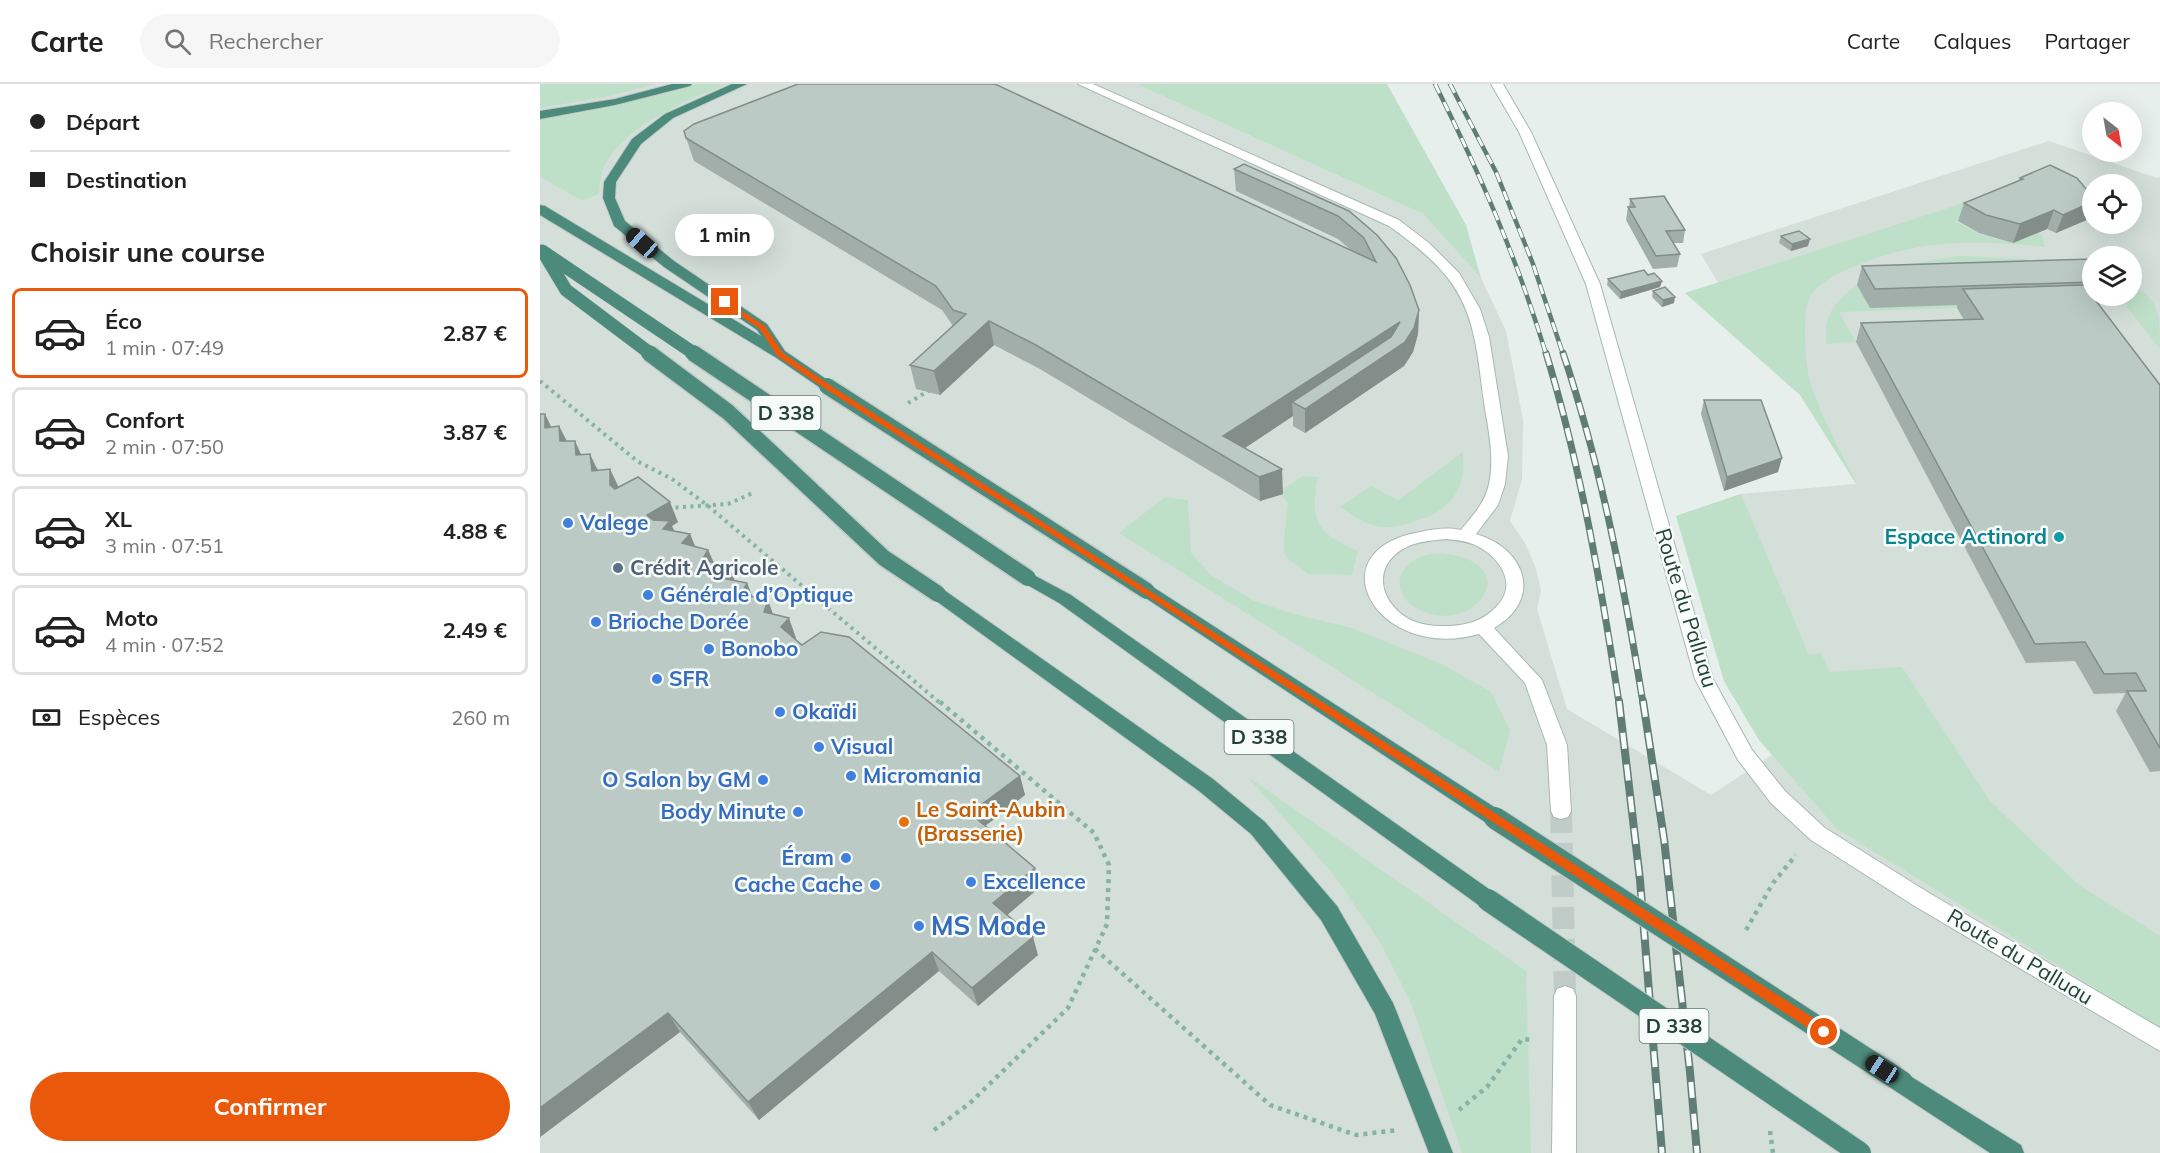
<!DOCTYPE html>
<html lang="fr">
<head>
<meta charset="utf-8">
<style>
	:root { --surface:#fff; --page:#f6f6f6; --text:#222; --muted:#767676; --line:#e0e0e0; --accent:#ea580c }
	body { margin:0; font-family:Mulish,sans-serif; background:var(--page); color:var(--text); height:100vh; display:flex; flex-direction:column; font-size:22px; white-space:nowrap }
	* { box-sizing:border-box; margin:0 }
	p { font-size:20px; color:var(--muted) }
	.icon { flex:none; width:33px; height:33px; fill:none; stroke:currentColor; stroke-width:2; stroke-linecap:round; stroke-linejoin:round }
	.map { position:relative; flex:1; overflow:hidden }
	.side { display:flex; flex-direction:column; background:var(--surface); width:540px }
	.side>* { flex:none }
	.hud { display:grid; align-content:center; height:132px; padding:0 30px; background:var(--surface) }
	.needle { width:39px; rotate:149deg }
	.tools { position:absolute; left:1542px; top:18px; display:grid; gap:12px }
	.tools a { display:grid; place-items:center; width:60px; height:60px; border-radius:50%; background:var(--surface); box-shadow:0 6px 24px #0002; font-size:30px }
	.end { position:absolute; width:27px; height:27px; margin:-14px; border:8px solid #ea580c; background:#fff; box-shadow:0 0 0 3px #fff }
	.from { border-radius:50% }
	.bubble { position:absolute; height:42px; border-radius:21px; background:var(--surface); box-shadow:0 6px 24px #0002; font-size:20px; font-weight:700; line-height:42px; text-align:center }
	.car { position:absolute; width:18px; height:36px; margin:-18px -9px; border-radius:8px; box-shadow:0 0 4px 2px #0007; background:linear-gradient(#222 24%,#8ab4d8 0 40%,#222 0 76%,#8ab4d8 0 86%,#222 0) }
	.hud b { display:flex; align-items:center; gap:21px; height:57px; font-size:22px }
	.hud b+b { border-top:2px solid var(--line) }
	.hud i { width:15px; height:15px; background:var(--text) }
	ul { padding:0; list-style:none }
	li { display:flex; align-items:center; gap:18px; height:90px; margin:0 12px 9px; padding:0 18px; border:3px solid var(--line); border-radius:9px }
	li div { flex:1 }
	li b { display:block; font-size:22px }
	li em { font-style:normal; font-weight:700 }
	li.active { border-color:var(--accent) }
	li>.icon { width:54px; height:54px; stroke-width:1.5 }
	h2 { padding:0 30px; font-size:27px; line-height:72px }
	.pay { display:flex; align-items:center; gap:15px; height:66px; padding:0 30px; font-size:22px }
	.pay p { margin-inline-start:auto }
	.primary-button { display:flex; gap:12px; margin-top:auto; padding:12px 30px }
	.primary-button a { flex:1; height:69px; border-radius:36px; background:var(--accent); color:#fff; font-size:24px; font-weight:700; line-height:69px; text-align:center }
	header { display:flex; align-items:center; gap:36px; box-sizing:border-box; height:84px; padding:0 30px; background:var(--surface); border-bottom:2px solid var(--line) }
	header strong { font-size:28px }
	nav { display:flex; gap:33px; margin-inline-start:auto; font-size:21px }
	.search { width:420px; height:54px; background:var(--page); display:flex; align-items:center; gap:15px; box-sizing:border-box; padding:0 21px; border-radius:33px; color:var(--muted); font-size:22px }
	main { display:flex; flex:1; min-height:0 }
	.map>svg:first-child { display:block }
	.built { fill:#d4dfda; fill-rule:evenodd }
	.green { fill:#bfe0c8 }
	.lines { fill:none; stroke-linecap:round; stroke-linejoin:round }
	.minor-tunnel { stroke:#bfccc8; stroke-width:22; stroke-dasharray:22 10; stroke-linecap:butt }
	.minor-casing { stroke:#a8b8b2; stroke-width:2 }
	.trunk-casing { stroke:#c2cac8; stroke-width:2 }
	.path-far1 { stroke:#86b3a5; stroke-width:4; stroke-dasharray:3 4.5; stroke-linecap:butt }
	.path { stroke:#86b3a5; stroke-width:4.5; stroke-dasharray:4 5; stroke-linecap:butt }
	.minor { fill:#fff; fill-rule:evenodd }
	.trunk { fill:#4c8a7c; fill-rule:evenodd }
	.rail-far2-casing { stroke:#5f7d75; stroke-width:4.5 }
	.rail-far1-casing { stroke:#5f7d75; stroke-width:7 }
	.rail-casing { stroke:#5f7d75; stroke-width:8 }
	.rail-far2 { stroke:#f7fbf9; stroke-width:3; stroke-dasharray:10; stroke-linecap:butt }
	.rail-far1 { stroke:#f7fbf9; stroke-width:4.5; stroke-dasharray:13; stroke-linecap:butt }
	.rail { stroke:#f7fbf9; stroke-width:5; stroke-dasharray:16; stroke-linecap:butt }
	.trunk-bridge-far2-casing { stroke:#c2cac8; stroke-width:14; stroke-linecap:butt }
	.trunk-bridge-far1-casing { stroke:#c2cac8; stroke-width:19; stroke-linecap:butt }
	.trunk-bridge-casing { stroke:#c2cac8; stroke-width:24; stroke-linecap:butt }
	.trunk-bridge-far2 { stroke:#4c8a7c; stroke-width:13 }
	.trunk-bridge-far1 { stroke:#4c8a7c; stroke-width:16 }
	.trunk-bridge { stroke:#4c8a7c; stroke-width:22 }
	.wall { fill:#a1aea9 }
	.shaded-wall { fill:#838d89 }
	.building { fill:#bbcac4; stroke:#838d89; stroke-width:1.5 }
	.route { fill:#ea580c }
	.shop-dot { fill:#3f7fe0; stroke:#f7fbf9; stroke-width:2 }
	.culture-dot { fill:#0f9aa8; stroke:#f7fbf9; stroke-width:2 }
	.service-dot { fill:#5c6f8a; stroke:#f7fbf9; stroke-width:2 }
	.food-dot { fill:#e8710a; stroke:#f7fbf9; stroke-width:2 }
	.labels { text-anchor:middle; stroke-width:5; stroke-linejoin:round; paint-order:stroke }
	.shield { fill:#f7fbf9; stroke:#637a73; stroke-width:1.5 }
	.shield-label { font-size:20px; font-weight:bold; fill:#24423a }
	.shop-label { font-size:21px; font-weight:bold; fill:#366cbe; stroke:#f7fbf9; text-anchor:start }
	.culture-label { font-size:21px; font-weight:bold; fill:#0d838f; stroke:#f7fbf9; text-anchor:end }
	.service-label { font-size:21px; font-weight:bold; fill:#4e5e75; stroke:#f7fbf9; text-anchor:start }
	.street-label { font-size:21px; fill:#24423a; stroke:#f7fbf9 }
	.food-label { font-size:21px; font-weight:bold; fill:#c56008; stroke:#f7fbf9; text-anchor:start }
	.near-shop-label { font-size:26px; font-weight:bold; fill:#366cbe; stroke:#f7fbf9; text-anchor:start }
</style>
</head>
<body>
<header>
<strong>Carte</strong>
<div class="search"><svg class="icon" aria-label="search" viewBox="0 0 24 24"><circle cx="10" cy="10" r="6"/><path d="M15 15l6 6"/></svg>Rechercher</div>
<nav><a>Carte</a><a>Calques</a><a>Partager</a></nav>
</header>
<main>
<section class="side">
<div class="hud">
<b><i class="from"></i>Départ</b>
<b><i></i>Destination</b>
</div>
<h2>Choisir une course</h2>
<ul>
<li class="active"><svg class="icon" aria-label="car" viewBox="0 0 24 24"><path d="M5 17H2v-5l4-1 3-4h7l3 4 3 1v5h-3M9 17h6M6 11h13"/><circle cx="7" cy="17" r="2"/><circle cx="17" cy="17" r="2"/></svg><div><b>Éco</b><p>1 min · 07:49</p></div><em>2.87 €</em></li>
<li><svg class="icon" aria-label="car" viewBox="0 0 24 24"><path d="M5 17H2v-5l4-1 3-4h7l3 4 3 1v5h-3M9 17h6M6 11h13"/><circle cx="7" cy="17" r="2"/><circle cx="17" cy="17" r="2"/></svg><div><b>Confort</b><p>2 min · 07:50</p></div><em>3.87 €</em></li>
<li><svg class="icon" aria-label="car" viewBox="0 0 24 24"><path d="M5 17H2v-5l4-1 3-4h7l3 4 3 1v5h-3M9 17h6M6 11h13"/><circle cx="7" cy="17" r="2"/><circle cx="17" cy="17" r="2"/></svg><div><b>XL</b><p>3 min · 07:51</p></div><em>4.88 €</em></li>
<li><svg class="icon" aria-label="car" viewBox="0 0 24 24"><path d="M5 17H2v-5l4-1 3-4h7l3 4 3 1v5h-3M9 17h6M6 11h13"/><circle cx="7" cy="17" r="2"/><circle cx="17" cy="17" r="2"/></svg><div><b>Moto</b><p>4 min · 07:52</p></div><em>2.49 €</em></li>
</ul>
<div class="pay"><svg class="icon" aria-label="cash" viewBox="0 0 24 24"><path d="M3 7h18v10H3z"/><circle cx="12" cy="12" r="2"/></svg>Espèces<p>260 m</p></div>
<div class="primary-button"><a>Confirmer</a></div>
</section>
<div class="map">
<svg width="1620" height="1069" viewBox="0 0 1620 1069">
	<rect width="100%" height="100%" fill="#e6efeb"/>
	<path class="built" d="M0,0H596L883,130L941,194L966,247L983,336L982,395L970,437L985,459L995,482L1001,506L997,525L1027,625L1171,711L1232,671L1219,656L1184,597L1136,432L1201,410L1316,400L1260,311L1145,209L1178,199L1161,170L1509,57L1617,94L1620,93V1069H0ZM1552,100H1592V140H1552ZM1552,172H1592V212H1552Z"/>
	<path class="green" d="M0,0H115L65,13L0,24Z
		M157,0H188C148,15 85,42 64,82C60,91 60,100 59,110L44,116L38,115L0,92V34L42,29Z
		M596,0H847L926,141L941,194L883,130Z
		M1445,112L1454,121L1415,137L1439,150L1473,159L1498,149L1502,151L1505,163C1431,155 1373,155 1304,187C1293,192 1274,203 1269,215C1262,232 1265,283 1271,301C1282,334 1302,369 1317,401L1260,311L1145,209Z
		M1422,172L1486,175L1522,181L1552,212H1592V202C1620,215 1620,231 1620,265L1583,218L1299,228L1316,258L1286,260C1286,250 1285,241 1289,232C1308,189 1381,176 1422,172Z
		M923,368C926,404 914,424 879,436C868,440 855,444 842,443C828,442 812,431 800,423L831,402L858,416Z
		M763,392L778,393C769,437 778,450 818,467L812,491L769,490L747,474L743,465L748,419L739,408Z
		M1201,410L1269,571L1281,569L1290,588L1362,583L1451,718L1538,800L1620,852V944L1297,745L1219,656L1184,597L1136,432Z
		M625,413L648,416L651,469L671,491L714,517L758,531L812,544L902,580L951,608L970,646L959,688L579,449Z
		M900,469C995,478 928,561 872,521C855,509 855,487 874,476C882,471 891,470 900,469Z
		M707,692L986,887L991,1069H922L871,919L841,860L793,790Z"/>
	<g class="lines">
		<path class="minor-tunnel" d="M1021,727L1025,912"/>
		<g class="minor-casing">
			<path id="minor" d="M538,0H553L859,136L889,159L919,189L940,225L949,253L968,372L965,400L958,421L936,450C985,464 1004,515 954,544L1002,596L1027,661L1031,727L1028,733L1021,735L1014,733L1011,727L1007,661L985,599L939,550C836,579 774,466 880,448C895,445 906,443 921,446C933,431 945,419 949,400C955,373 948,345 944,318C938,276 936,228 907,193C891,173 870,157 849,142ZM906,455C916,456 928,457 937,462C961,474 979,502 955,524C942,537 928,541 910,542C896,542 882,542 869,535C834,515 833,474 874,460C884,457 896,456 906,455Z
				M951,0H963L991,48L1060,200L1173,595L1212,666L1245,707L1285,744L1389,809L1620,944V967L1373,821L1271,756L1231,719L1198,676L1155,595L1046,200L979,48Z
				M1025,902L1033,905L1036,912V1069H1012L1014,912L1017,905Z"/>
		</g>
		<g class="trunk-casing">
			<path id="trunk" d="M132,0H152L150,2L75,21L0,35V27L75,15Z
				M192,0H207L133,34L101,60L76,98L75,114L85,137L134,177L227,240L245,267L292,299L295,302L292,305H282L235,273L0,131V121L5,122L221,252L217,246L124,183L74,142L63,114L64,98L92,55L125,30Z
				M488,488L531,511L956,810L959,816L956,822L948,825L940,822L519,519L482,498L479,494L482,490Z
				M607,501L613,503L962,728L965,734L962,740L955,742L948,740L601,511L598,507L601,503Z
				M398,504L404,506L673,695L725,738L797,822L853,919L913,1069H889L835,930L781,836L711,750L659,707L392,514L389,510L392,506Z
				M1362,987L1481,1061L1484,1069H1450L1354,1006L1350,998L1354,990Z"/>
		</g>
		<path class="path-far1" d="M0,297L97,377L132,395L167,421L400,619
			M368,319L390,306
			M128,424L188,420L215,408"/>
		<path class="path" d="M1206,846L1233,799L1256,771
			M555,865L730,1021L816,1051L858,1046
			M919,1026L947,1003L982,955L992,956
			M394,1046L430,1019L528,924L567,840L569,781L554,749L399,617
			M1230,1047L1233,1069"/>
		<use href="#minor" class="minor"/>
		<use href="#trunk" class="trunk"/>
		<g class="rail-far2-casing">
			<path id="rail-far2" d="M895,0C940,90 977,174 1006,270
				M910,0L956,88L993,180L1023,270"/>
		</g>
		<g class="rail-far1-casing">
			<path id="rail-far1" d="M1006,269C1041,383 1061,501 1079,619
				M1023,269C1061,382 1084,501 1103,619"/>
		</g>
		<g class="rail-casing">
			<path id="rail" d="M1079,617L1100,796L1122,1069
				M1103,617L1124,755L1150,988L1157,1069"/>
		</g>
		<use href="#rail-far2" class="rail-far2"/>
		<use href="#rail-far1" class="rail-far1"/>
		<use href="#rail" class="rail"/>
		<g class="trunk-bridge-far2-casing">
			<path id="trunk-bridge-far2" d="M2,167L155,270
				M5,171L26,206L111,270"/>
		</g>
		<g class="trunk-bridge-far1-casing">
			<path id="trunk-bridge-far1" d="M109,269L188,328L344,474L398,510
				M153,269L488,494
				M287,302L607,507"/>
		</g>
		<g class="trunk-bridge-casing">
			<path id="trunk-bridge" d="M955,734L1362,998
				M948,816L1320,1069"/>
		</g>
		<use href="#trunk-bridge-far2" class="trunk-bridge-far2"/>
		<use href="#trunk-bridge-far1" class="trunk-bridge-far1"/>
		<use href="#trunk-bridge" class="trunk-bridge"/>
	</g>
	<path class="wall" d="M146,54L811,166L798,155L696,107L694,85L809,127L879,226L878,250L873,268L864,282L765,349L753,342V332L705,364L743,410L720,417L500,285L454,261L400,311L376,305L370,281L413,242L402,226L154,77Z
		M1480,94L1552,112V127L1549,135L1516,149L1507,145L1473,159L1439,149L1418,137L1424,119L1479,97Z
		M1090,115L1145,146L1143,159H1133L1140,170L1137,183L1113,185L1086,136L1088,123H1089Z
		M1241,152L1268,162L1251,167L1239,159Z
		M1552,175V212H1579L1577,216L1556,217L1620,301V687L1610,688L1576,627L1585,610V609L1554,610L1535,577L1486,579L1316,258L1321,239L1424,236L1417,224V221L1330,224L1317,201L1322,182Z
		M1068,195L1122,197L1120,203L1080,215L1067,201Z
		M1113,207L1134,219L1122,223L1112,213Z
		M1164,316L1238,388L1184,407L1161,330Z
		M5,330L11,343L19,342L27,357L79,404L138,438L132,442L134,447L150,450L155,463L168,466L174,479L189,482L194,496L207,499L212,513L233,530L256,554L255,555L262,561L480,692L485,711L445,742L495,784L500,803L467,831L498,871L438,922L399,887L219,1036L140,948L0,1053Z"/>
	<path class="shaded-wall" d="M1552,118V127L1549,135L1516,149L1523,131Z
		M1514,126L1507,145L1473,159L1480,140Z
		M1270,155L1268,162L1251,167L1252,160Z
		M1122,197L1120,203L1080,215L1081,208Z
		M1135,213L1134,219L1122,223L1123,216Z
		M879,226L878,250L873,268L864,282L765,349V325L752,318L753,332L688,375L683,352Z
		M449,237L454,261L400,311L394,287Z
		M5,330L14,349L5,344Z
		M19,342L29,362L20,357Z
		M35,357L44,377L36,371Z
		M50,370L59,389L52,387Z
		M1242,374L1238,388L1184,407L1187,393Z
		M70,385L79,404L80,421L70,401Z
		M742,385L743,410L720,417L719,393Z
		M130,418L138,438L132,442L139,457L107,431Z
		M150,450L158,469L142,459Z
		M168,466L177,486L162,476Z
		M189,482L197,502L181,494Z
		M207,499L215,519L201,510Z
		M228,516L235,536L224,528Z
		M249,534L256,554L249,563L241,543Z
		M480,692L485,711L436,749L430,729Z
		M495,784L500,803L459,838L453,819Z
		M493,853L498,871L438,922L432,904Z
		M392,868L399,887L219,1036L208,1018Z
		M128,929L140,948L0,1053V1024Z"/>
	<path class="building" d="M258,0H455L836,178L824,154L798,132L694,85L704,80L809,127L837,151L856,174L870,201L879,226L874,244L865,258L765,325L752,318L851,253L860,238L683,352L742,385L719,393L496,261L449,237L394,287L370,281L426,230L413,226L396,202L146,54L144,47L154,40Z
		M1510,81L1537,94L1552,112V118L1523,131L1514,126L1480,140L1446,131L1424,119L1483,95L1480,94Z
		M1124,112L1145,146L1126,147L1140,170L1116,172L1088,123H1095L1090,115Z
		M1259,147L1270,155L1252,160L1241,152Z
		M1552,175V198L1335,205L1322,182Z
		M1104,186L1108,191L1114,189L1122,197L1081,208L1068,195Z
		M1544,201L1620,301V664L1587,607H1606L1596,589L1564,590L1545,558L1495,560L1321,239L1443,235L1423,205Z
		M1125,203L1135,213L1123,216L1113,207Z
		M1164,316H1221L1242,374L1187,393Z
		M0,330H5V344L19,342L20,357H35L36,371L50,370L52,387L70,385V401L75,405L98,393L130,418L107,431L113,436L130,437L123,445L150,450L142,459L168,466L162,476L189,482L181,494L207,499L201,510L228,516L224,528L249,534L241,543L262,561L281,548L309,553L480,692L430,729L495,784L453,819L493,853L432,904L392,868L208,1018L128,929L0,1024Z"/>
	<path class="route" d="M185,216L225,242L243,269L290,301L1289,944L1291,948L1289,952H1280L604,510L284,304L237,272L220,245L183,220L181,218Z"/>
	<g class="shop-dot">
		<circle cx="28" cy="439" r="6"/>
		<circle cx="108" cy="511" r="6"/>
		<circle cx="56" cy="538" r="6"/>
		<circle cx="169" cy="565" r="6"/>
		<circle cx="117" cy="595" r="6"/>
		<circle cx="240" cy="628" r="6"/>
		<circle cx="279" cy="663" r="6"/>
		<circle cx="311" cy="692" r="6"/>
		<circle cx="223" cy="696" r="6"/>
		<circle cx="258" cy="728" r="6"/>
		<circle cx="306" cy="774" r="6"/>
		<circle cx="431" cy="798" r="6"/>
		<circle cx="335" cy="801" r="6"/>
		<circle cx="379" cy="842" r="6"/>
	</g>
	<circle class="culture-dot" cx="1519" cy="453" r="6"/>
	<circle class="service-dot" cx="78" cy="484" r="6"/>
	<circle class="food-dot" cx="364" cy="738" r="6"/>
	<g class="labels">
		<g class="shield">
			<rect x="211.5" y="312" width="69" height="34" rx="4.5"/>
			<rect x="684.5" y="636" width="69" height="34" rx="4.5"/>
			<rect x="1099.5" y="925" width="69" height="34" rx="4.5"/>
		</g>
		<g class="shield-label">
			<text x="246" y="336">D 338</text>
			<text x="719" y="660">D 338</text>
			<text x="1134" y="949">D 338</text>
		</g>
		<g class="shop-label">
			<text x="40" y="446">Valege</text>
			<text x="120" y="518">Générale d’Optique</text>
			<text x="68" y="545">Brioche Dorée</text>
			<text x="181" y="572">Bonobo</text>
			<text x="129" y="602">SFR</text>
			<text x="252" y="635">Okaïdi</text>
			<text x="291" y="670">Visual</text>
			<text x="323" y="699">Micromania</text>
			<text x="211" y="703" text-anchor="end">O Salon by GM</text>
			<text x="246" y="735" text-anchor="end">Body Minute</text>
			<text x="294" y="781" text-anchor="end">Éram</text>
			<text x="443" y="805">Excellence</text>
			<text x="323" y="808" text-anchor="end">Cache Cache</text>
		</g>
		<g class="culture-label">
			<text x="1507" y="460">Espace Actinord</text>
		</g>
		<g class="service-label">
			<text x="90" y="491">Crédit Agricole</text>
		</g>
		<g class="street-label">
			<text transform="translate(1146 524) rotate(73)" y="7">Route du Palluau</text>
			<text transform="translate(1480 873) rotate(31)" y="7">Route du Palluau</text>
		</g>
		<g class="food-label">
			<text x="376" y="733">Le Saint-Aubin<tspan x="376" dy="24">(Brasserie)</tspan></text>
		</g>
		<g class="near-shop-label">
			<text x="391" y="851">MS Mode</text>
		</g>
	</g>
</svg>
<div class="tools">
<a><svg class="needle" viewBox="-14 -14 28 28"><path d="M0-13l5 13h-10z" fill="#e53935"/><path d="M0 13l5-13h-10z" fill="#767676"/></svg></a>
<a><svg class="icon" aria-label="locate" viewBox="0 0 24 24"><circle cx="12" cy="12" r="6"/><path d="M12 2v4M12 18v4M2 12h4M18 12h4"/></svg></a>
<a><svg class="icon" aria-label="layers" viewBox="0 0 24 24"><path d="M12 4l9 5-9 5-9-5zM3 14l9 5 9-5"/></svg></a>
</div>
<i class="end from" style="left:1284px;top:948px"></i>
<i class="end" style="left:185px;top:218px"></i>
<div class="bubble" style="left:135px;top:130px;width:99px">1 min</div>
<i class="car" style="left:102px;top:159px;rotate:311deg"></i>
<i class="car" style="left:1342px;top:985px;rotate:303deg"></i>
</div>
</main>
</body>
</html>
